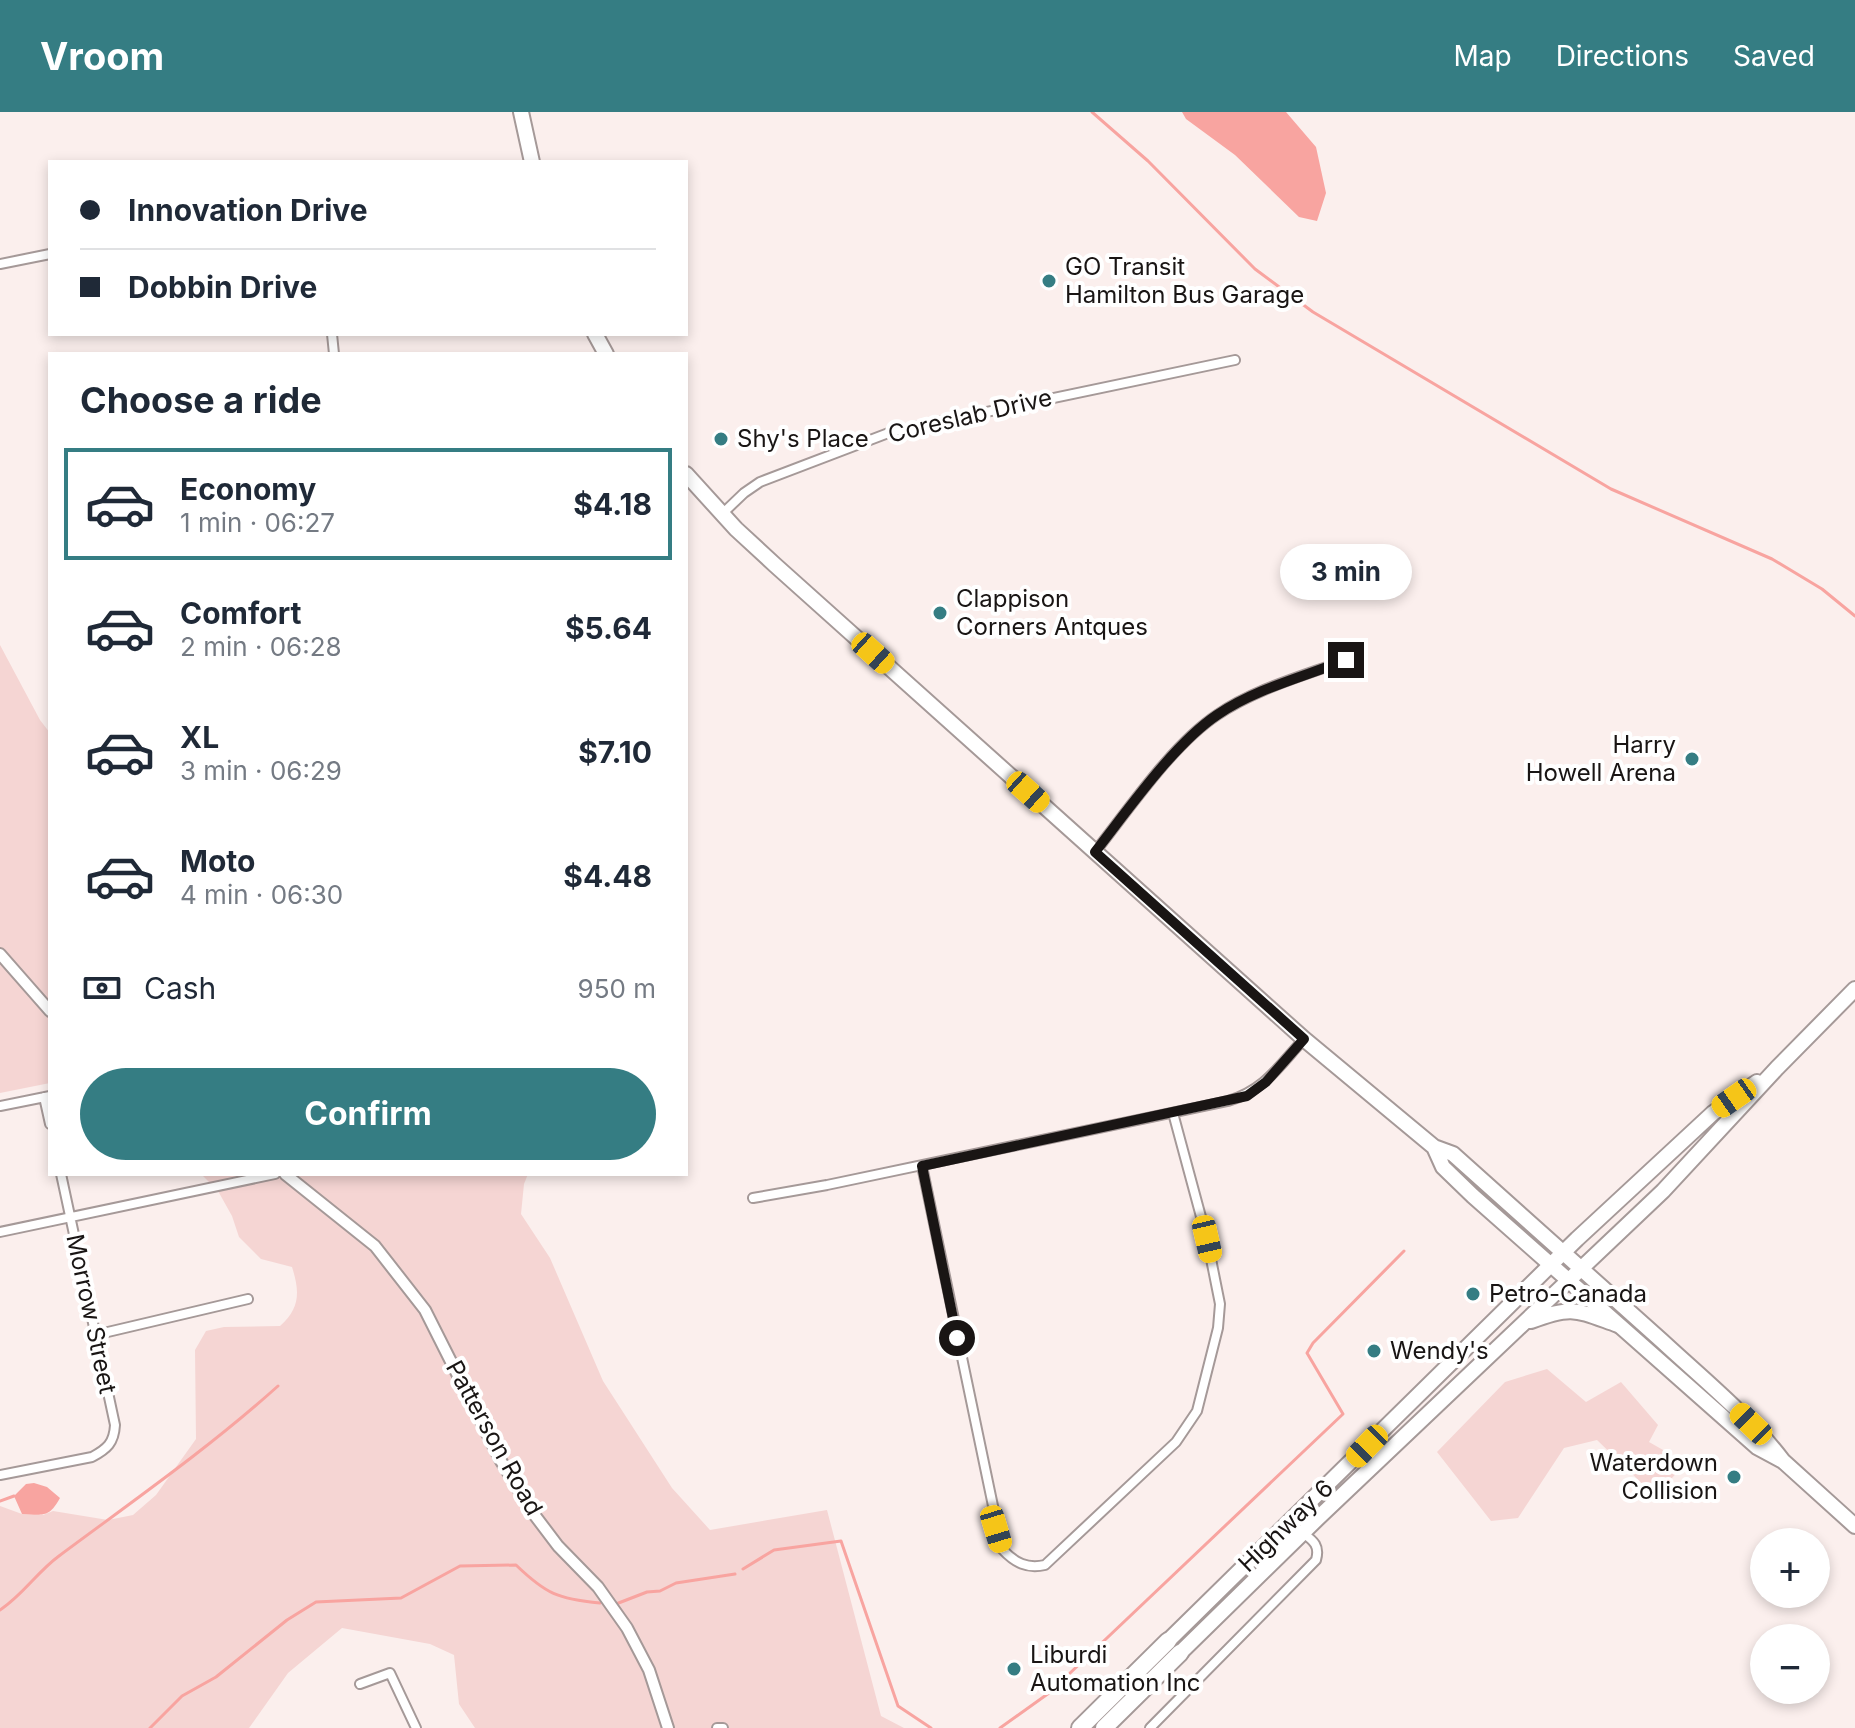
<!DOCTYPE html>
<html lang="en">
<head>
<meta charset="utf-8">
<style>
	:root { --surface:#fff; --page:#f6f6f7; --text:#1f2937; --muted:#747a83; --line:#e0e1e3; --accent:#357d83 }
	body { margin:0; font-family:Inter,sans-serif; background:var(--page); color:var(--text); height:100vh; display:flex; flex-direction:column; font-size:30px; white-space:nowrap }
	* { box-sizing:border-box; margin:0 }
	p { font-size:26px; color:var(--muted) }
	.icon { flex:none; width:44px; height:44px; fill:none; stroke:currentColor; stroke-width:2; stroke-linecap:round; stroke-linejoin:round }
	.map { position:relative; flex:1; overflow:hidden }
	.drawer { position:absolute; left:48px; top:240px; width:640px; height:824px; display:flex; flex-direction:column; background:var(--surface); border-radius:0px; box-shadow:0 4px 12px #0003 }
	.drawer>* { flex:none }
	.top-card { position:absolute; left:48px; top:48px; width:640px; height:176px; border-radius:0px; box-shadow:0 4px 12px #0003; display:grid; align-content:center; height:176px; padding:0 32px; background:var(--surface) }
	.buttons { position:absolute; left:1750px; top:1416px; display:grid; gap:16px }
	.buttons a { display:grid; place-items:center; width:80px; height:80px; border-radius:50%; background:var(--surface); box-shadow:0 4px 12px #0003; font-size:40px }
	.end { position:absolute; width:36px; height:36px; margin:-18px; border:10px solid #191514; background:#fff; box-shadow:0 0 0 4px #fff }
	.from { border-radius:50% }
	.bubble { position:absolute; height:56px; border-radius:28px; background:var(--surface); box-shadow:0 4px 12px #0003; font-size:26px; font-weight:700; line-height:56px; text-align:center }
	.car { position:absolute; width:24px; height:48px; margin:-24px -12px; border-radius:10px; box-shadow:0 0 6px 2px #0007; background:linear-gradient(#f5c518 24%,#345 0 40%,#f5c518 0 76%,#345 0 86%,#f5c518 0) }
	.top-card b { display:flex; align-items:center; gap:28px; height:76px; font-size:30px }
	.top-card b+b { border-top:2px solid var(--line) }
	.top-card i { width:20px; height:20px; background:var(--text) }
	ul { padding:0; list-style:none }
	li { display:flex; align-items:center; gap:24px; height:112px; margin:0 16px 12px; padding:0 16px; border:4px solid transparent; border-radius:0px }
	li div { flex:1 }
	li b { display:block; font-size:30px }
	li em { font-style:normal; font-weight:700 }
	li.active { border-color:var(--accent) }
	li>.icon { width:72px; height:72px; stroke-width:1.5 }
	h2 { padding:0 32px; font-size:36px; line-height:96px }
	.pay { display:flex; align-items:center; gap:20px; height:88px; padding:0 32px; font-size:30px }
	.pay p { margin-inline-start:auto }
	.primary-button { display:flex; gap:16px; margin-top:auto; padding:16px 32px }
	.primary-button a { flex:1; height:92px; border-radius:48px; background:var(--accent); color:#fff; font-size:32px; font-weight:700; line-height:92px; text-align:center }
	header { display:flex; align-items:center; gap:48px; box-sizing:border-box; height:112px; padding:0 40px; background:var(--accent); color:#fff }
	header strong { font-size:38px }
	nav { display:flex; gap:44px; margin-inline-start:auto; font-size:28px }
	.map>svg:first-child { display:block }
	.green { fill:#f5d5d3 }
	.water { fill:#f8a4a0 }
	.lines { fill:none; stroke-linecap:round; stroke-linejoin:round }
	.stream { stroke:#f8a4a0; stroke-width:3 }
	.minor-casing { stroke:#a59998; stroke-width:12 }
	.tertiary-casing { stroke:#a59998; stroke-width:14 }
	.primary-casing { stroke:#a59998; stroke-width:18 }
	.trunk-casing { stroke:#a59998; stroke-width:18 }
	.motorway-casing { stroke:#a59998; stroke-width:20 }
	.minor { stroke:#fff; stroke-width:8 }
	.tertiary { stroke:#fff; stroke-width:10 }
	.primary { stroke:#fff; stroke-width:14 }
	.trunk { stroke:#fff; stroke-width:14 }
	.motorway { stroke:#fff; stroke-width:16 }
	.route { stroke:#191514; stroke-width:10 }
	.poi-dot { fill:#357d83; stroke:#fff; stroke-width:3 }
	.labels { text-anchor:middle; stroke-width:8; stroke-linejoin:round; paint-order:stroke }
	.poi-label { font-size:24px; fill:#191514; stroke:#fff; text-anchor:start }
	.street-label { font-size:24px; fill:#191514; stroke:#fff }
</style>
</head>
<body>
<header>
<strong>Vroom</strong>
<nav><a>Map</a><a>Directions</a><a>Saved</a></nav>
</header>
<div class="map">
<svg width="1855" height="1616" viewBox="0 0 1855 1616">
	<rect width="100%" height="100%" fill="#fbefed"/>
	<path class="green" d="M0,533L40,608L50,621V971L0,981Z
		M201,1062H528L524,1072L521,1102L550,1146L603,1269L672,1376L710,1418L827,1398L881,1604L904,1616H475L459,1592L454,1543L430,1532L342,1516L288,1561L249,1616H0V1394L22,1402L43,1403L53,1399L108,1408L133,1403L156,1383L196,1327L195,1238L206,1219L224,1215L280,1214C300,1196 300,1180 292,1155L261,1147L239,1125L232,1104L218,1079Z
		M1547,1257L1586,1290L1621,1270L1658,1313L1649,1330L1686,1351L1655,1384L1597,1328L1564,1336L1518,1406L1491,1409L1437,1340L1505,1270Z"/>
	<path class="water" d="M1182,0H1286L1316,35L1326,81L1317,109L1299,105L1235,43L1186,7Z
		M34,1371L47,1375L60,1386C49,1406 43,1403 22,1402L14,1384L26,1372Z"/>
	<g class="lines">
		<path class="stream" d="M1092,0L1148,49L1255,157L1313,200L1611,377L1772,447L1822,477L1855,504
			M0,1389L14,1384
			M743,1457L774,1438L841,1429L898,1594L931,1616
			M616,1492L647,1480L660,1479L676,1471L735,1462
			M0,1498C23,1483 37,1460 59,1444C133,1389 209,1336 278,1274
			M150,1616L182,1584L216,1565L287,1508L316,1490L401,1486L460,1454L516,1453C546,1482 558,1487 600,1491
			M1000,1616L1049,1581L1343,1302L1307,1241L1313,1231L1404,1139"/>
		<g class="minor-casing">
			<path id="minor" d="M0,152L50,142
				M332,222L334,242
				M722,402L744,381L760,370L891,320L1235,248
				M1095,740C1129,697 1172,633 1217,603C1255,577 1303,564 1346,548
				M44,985L50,1012
				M0,994L50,984
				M922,1054L1002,1437C1015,1451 1027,1457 1045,1453L1176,1330L1197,1299L1218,1216L1220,1192L1207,1127L1173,1001
				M753,1086L827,1073L1228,989C1265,978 1279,954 1304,927
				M0,1120L275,1062
				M95,1223L248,1187
				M0,1363L92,1345C107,1337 114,1331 115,1313L61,1062
				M360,1572L390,1561L416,1616
				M717,1616H723
				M1150,1616L1316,1448C1320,1434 1314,1429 1303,1421"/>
		</g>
		<g class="tertiary-casing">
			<path id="tertiary" d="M0,842L50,899
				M285,1062L375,1134L425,1198L501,1349L533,1401L558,1434L598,1475L627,1516L649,1558L668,1616"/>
		</g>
		<g class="primary-casing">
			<path id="primary" d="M521,0L532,50
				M595,222L606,242
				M686,362L736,417L775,453L1304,927L1434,1035L1453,1042C1522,1104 1592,1166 1662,1229C1703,1267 1749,1304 1783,1349
				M1434,1035L1443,1055L1473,1084L1757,1335L1783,1349L1855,1414"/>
		</g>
		<g class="trunk-casing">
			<path id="trunk" d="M1531,1209C1573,1193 1576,1198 1618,1213
				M1168,1529L1577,1127L1713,1001L1757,970
				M1180,1541L1318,1406L1663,1079L1777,956L1855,877"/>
		</g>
		<g class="motorway-casing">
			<path id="motorway" d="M1080,1616L1168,1529
				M1104,1616L1180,1541"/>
		</g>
		<use href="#minor" class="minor"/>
		<use href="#tertiary" class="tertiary"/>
		<use href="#primary" class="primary"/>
		<use href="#trunk" class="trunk"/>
		<use href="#motorway" class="motorway"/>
	</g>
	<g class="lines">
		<path class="route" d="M957,1226L922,1054L1247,984L1266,970L1304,927L1095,740C1128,698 1174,632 1217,603C1255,577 1303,565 1346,548"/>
	</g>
	<g class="poi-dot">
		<circle cx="1049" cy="169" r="8"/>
		<circle cx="721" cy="327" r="8"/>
		<circle cx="940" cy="501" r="8"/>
		<circle cx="1692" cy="647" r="8"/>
		<circle cx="1473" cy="1182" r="8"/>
		<circle cx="1374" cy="1239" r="8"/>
		<circle cx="1734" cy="1365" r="8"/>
		<circle cx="1014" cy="1557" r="8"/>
	</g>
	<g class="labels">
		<g class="poi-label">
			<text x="1065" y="163">GO Transit<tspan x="1065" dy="28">Hamilton Bus Garage</tspan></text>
			<text x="737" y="335">Shy's Place</text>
			<text x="956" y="495">Clappison<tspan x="956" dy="28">Corners Antques</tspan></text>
			<text x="1676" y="641" text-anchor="end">Harry<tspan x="1676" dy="28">Howell Arena</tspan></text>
			<text x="1489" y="1190">Petro-Canada</text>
			<text x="1390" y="1247">Wendy's</text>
			<text x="1718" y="1359" text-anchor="end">Waterdown<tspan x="1718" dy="28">Collision</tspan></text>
			<text x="1030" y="1551">Liburdi<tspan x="1030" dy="28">Automation Inc</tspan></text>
		</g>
		<g class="street-label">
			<text transform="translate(970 304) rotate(-13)" y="8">Coreslab Drive</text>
			<text transform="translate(91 1202) rotate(78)" y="8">Morrow Street</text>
			<text transform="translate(494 1326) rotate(61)" y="8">Patterson Road</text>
			<text transform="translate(1286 1414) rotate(-44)" y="8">Highway 6</text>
		</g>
	</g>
</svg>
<div class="buttons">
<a>+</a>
<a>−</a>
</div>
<i class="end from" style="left:957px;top:1226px"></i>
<i class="end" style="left:1346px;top:548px"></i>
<div class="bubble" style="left:1280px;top:432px;width:132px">3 min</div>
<i class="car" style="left:873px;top:541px;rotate:132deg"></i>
<i class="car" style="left:1028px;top:680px;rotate:132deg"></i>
<i class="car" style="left:1734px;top:986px;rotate:235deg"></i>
<i class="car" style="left:1207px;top:1127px;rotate:167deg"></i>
<i class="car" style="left:1751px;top:1312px;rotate:314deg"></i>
<i class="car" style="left:1367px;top:1334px;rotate:224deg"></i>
<i class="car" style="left:996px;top:1417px;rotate:163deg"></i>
<div class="top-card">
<b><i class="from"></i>Innovation Drive</b>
<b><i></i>Dobbin Drive</b>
</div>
<section class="drawer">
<h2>Choose a ride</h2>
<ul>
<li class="active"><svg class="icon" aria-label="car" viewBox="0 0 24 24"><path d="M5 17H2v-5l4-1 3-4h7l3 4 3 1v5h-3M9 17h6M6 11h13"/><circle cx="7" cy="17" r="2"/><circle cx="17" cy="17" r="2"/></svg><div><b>Economy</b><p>1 min · 06:27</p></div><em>$4.18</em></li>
<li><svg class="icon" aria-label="car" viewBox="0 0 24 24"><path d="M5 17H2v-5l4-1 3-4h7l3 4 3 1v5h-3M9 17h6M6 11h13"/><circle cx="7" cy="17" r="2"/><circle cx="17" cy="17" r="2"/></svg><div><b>Comfort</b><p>2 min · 06:28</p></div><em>$5.64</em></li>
<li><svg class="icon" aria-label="car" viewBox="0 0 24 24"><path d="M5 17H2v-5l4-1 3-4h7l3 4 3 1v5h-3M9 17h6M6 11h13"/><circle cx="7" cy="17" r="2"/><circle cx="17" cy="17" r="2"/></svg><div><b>XL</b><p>3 min · 06:29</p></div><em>$7.10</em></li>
<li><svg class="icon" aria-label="car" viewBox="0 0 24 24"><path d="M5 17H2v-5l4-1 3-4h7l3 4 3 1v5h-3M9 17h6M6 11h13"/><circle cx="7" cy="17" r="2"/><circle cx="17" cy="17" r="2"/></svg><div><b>Moto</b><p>4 min · 06:30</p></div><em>$4.48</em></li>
</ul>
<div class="pay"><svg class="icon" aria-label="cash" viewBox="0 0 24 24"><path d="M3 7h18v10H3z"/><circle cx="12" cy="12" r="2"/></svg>Cash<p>950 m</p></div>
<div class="primary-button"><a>Confirm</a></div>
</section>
</div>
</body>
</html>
